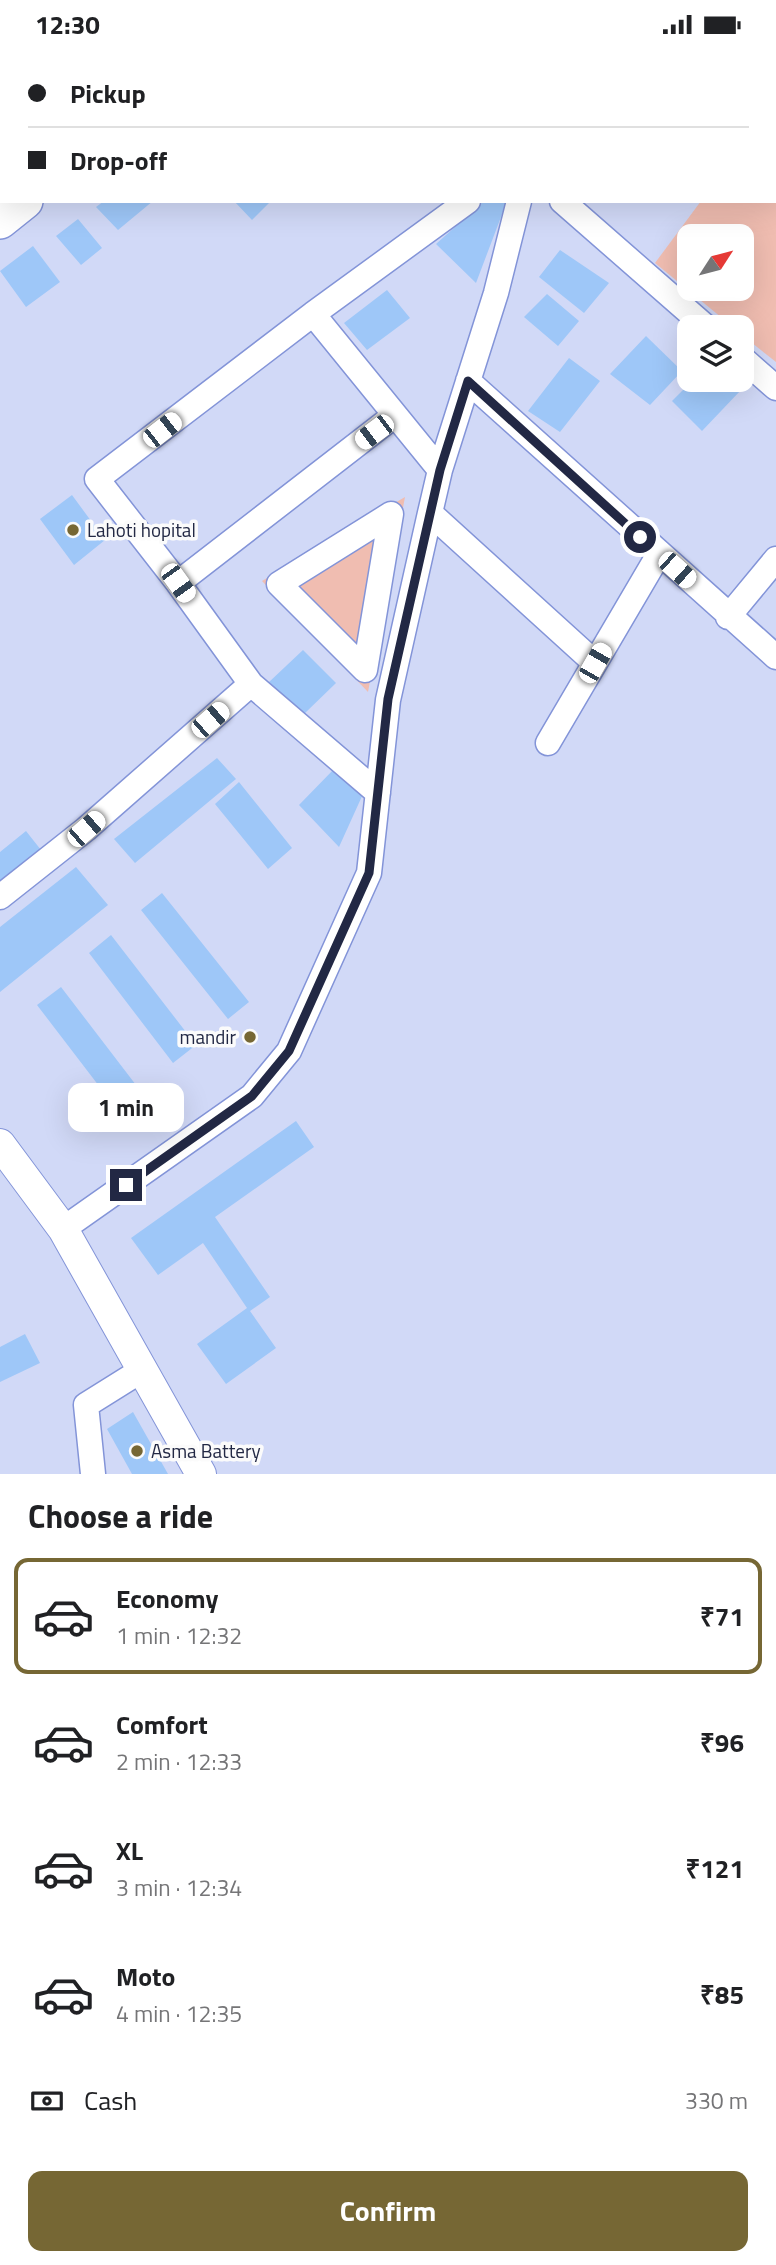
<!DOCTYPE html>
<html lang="en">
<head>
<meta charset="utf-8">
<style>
	:root { --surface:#fff; --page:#f6f6f6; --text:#202124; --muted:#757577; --line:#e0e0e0; --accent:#766734 }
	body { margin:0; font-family:"Titillium Web",sans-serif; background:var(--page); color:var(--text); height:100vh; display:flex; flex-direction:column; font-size:26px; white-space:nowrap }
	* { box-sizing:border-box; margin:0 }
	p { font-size:23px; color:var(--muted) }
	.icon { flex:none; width:38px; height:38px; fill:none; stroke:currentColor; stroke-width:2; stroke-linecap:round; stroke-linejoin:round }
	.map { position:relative; height:1425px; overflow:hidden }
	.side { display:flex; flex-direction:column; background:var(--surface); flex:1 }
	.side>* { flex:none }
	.hud { position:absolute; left:0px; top:0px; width:777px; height:154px; box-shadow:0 7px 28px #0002; display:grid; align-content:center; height:154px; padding:0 28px; background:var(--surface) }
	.needle { width:46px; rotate:54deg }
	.fabs { position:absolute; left:677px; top:175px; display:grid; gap:14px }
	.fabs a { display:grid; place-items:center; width:77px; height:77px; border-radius:14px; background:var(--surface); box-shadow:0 7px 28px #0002; font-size:35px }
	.end { position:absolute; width:32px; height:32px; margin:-16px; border:9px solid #222844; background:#fff; box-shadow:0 0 0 4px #fff }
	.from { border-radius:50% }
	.bubble { position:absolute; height:49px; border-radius:14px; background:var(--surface); box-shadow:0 7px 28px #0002; font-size:23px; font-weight:700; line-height:49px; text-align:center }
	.car { position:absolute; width:21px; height:42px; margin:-21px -10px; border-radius:9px; box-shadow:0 0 5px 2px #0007; background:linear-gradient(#fff 24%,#345 0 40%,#fff 0 76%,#345 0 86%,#fff 0) }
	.hud b { display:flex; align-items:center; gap:24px; height:66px; font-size:26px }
	.hud b+b { border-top:2px solid var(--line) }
	.hud i { width:18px; height:18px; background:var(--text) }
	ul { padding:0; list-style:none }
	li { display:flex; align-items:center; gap:21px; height:116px; margin:0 14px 10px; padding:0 14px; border:4px solid transparent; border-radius:14px }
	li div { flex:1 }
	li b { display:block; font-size:26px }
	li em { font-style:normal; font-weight:700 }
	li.on { border-color:var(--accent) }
	li>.icon { width:63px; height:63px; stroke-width:1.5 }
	h2 { padding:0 28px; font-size:32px; line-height:84px }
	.pay { display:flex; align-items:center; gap:18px; height:77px; padding:0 28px; font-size:26px }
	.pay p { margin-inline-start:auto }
	.cta { display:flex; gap:14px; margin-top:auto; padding:14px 28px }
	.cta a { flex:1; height:80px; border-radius:14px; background:var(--accent); color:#fff; font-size:28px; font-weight:700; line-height:80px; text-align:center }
	.status { display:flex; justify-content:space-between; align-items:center; height:49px; padding:0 35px; background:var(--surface); direction:ltr }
	.status svg { height:19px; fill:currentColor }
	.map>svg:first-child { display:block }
	.green { fill:#f0bdb1; fill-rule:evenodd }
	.building { fill:#9ec7f8 }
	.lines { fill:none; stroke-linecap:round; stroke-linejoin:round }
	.minor-casing { stroke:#8394d8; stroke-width:27 }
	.major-casing { stroke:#8394d8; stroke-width:32 }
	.highway-casing { stroke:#8394d8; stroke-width:38 }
	.minor { stroke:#fff; stroke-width:24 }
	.major { stroke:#fff; stroke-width:30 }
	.highway { stroke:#fff; stroke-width:35 }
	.route { stroke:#222844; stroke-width:9 }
	.poi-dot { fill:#766734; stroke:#fbfbfb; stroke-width:2.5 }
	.labels { text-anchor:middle; stroke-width:7; stroke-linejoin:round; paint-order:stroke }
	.poi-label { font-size:19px; fill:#222844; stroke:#fbfbfb; text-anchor:start }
</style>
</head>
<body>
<div class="status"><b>12:30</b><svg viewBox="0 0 49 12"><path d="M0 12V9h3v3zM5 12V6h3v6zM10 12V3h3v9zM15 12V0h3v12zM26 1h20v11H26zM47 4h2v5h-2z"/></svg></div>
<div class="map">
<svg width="776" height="1425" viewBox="0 0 776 1425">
	<rect width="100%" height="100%" fill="#d1d9f7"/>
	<path class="green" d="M775,139H776V313L742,286V278H733L655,214L701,152H775ZM690,187H742V240H690Z
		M405,448L368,643L262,532Z"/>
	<path class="building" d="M104,152H153L118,181L96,158Z
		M234,152H271L252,171Z
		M484,152H507L476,234L436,195Z
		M78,170L102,199L81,216L56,187Z
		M33,197L60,233L26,258L0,222Z
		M560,201L609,234L584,264L539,228Z
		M387,241L410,269L367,301L344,274Z
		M547,245L579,272L558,297L524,268Z
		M646,287L682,322L650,356L610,325Z
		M569,309L600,332L560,383L528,362Z
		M693,331H730L741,341L702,382L672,352Z
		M72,446L105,491L74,516L40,470Z
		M303,601L336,634L303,666L268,634Z
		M217,709L236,730L135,814L114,790Z
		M335,719L363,745L339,798L299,756Z
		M239,733L292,799L268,820L215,755Z
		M26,782L41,801L0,834V803Z
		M76,818L108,856L0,943V878Z
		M162,844L249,953L228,970L141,861Z
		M111,886L196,996L173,1014L89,904Z
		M61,938L136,1036L112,1054L37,956Z
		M296,1072L314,1098L215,1168L270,1248L250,1262L276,1299L226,1335L197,1295L247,1259L203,1194L158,1226L131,1189Z
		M25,1285L40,1314L0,1333V1298Z
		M133,1363L168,1425H132L107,1380Z"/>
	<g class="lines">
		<g class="minor-casing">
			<path id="minor" d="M593,0L595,2
				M575,2V0
				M0,67L2,70
				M775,117H776
				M562,152L706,278
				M313,265L440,421
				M742,309L776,339
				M468,332L776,608
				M430,464L595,614
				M391,465L365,621L279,535Z
				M178,534L395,366
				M728,568L776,510
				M548,694L659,505
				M378,744L251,635L178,534L97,430L313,265L468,152
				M0,848L86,780L251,635
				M63,1180L252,1047L289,1002L369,824L388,651L430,464L440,421L496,244L519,152
				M93,1425L86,1356L142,1321"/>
		</g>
		<g class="major-casing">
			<path id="major" d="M0,1095L63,1180L201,1425"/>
		</g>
		<g class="highway-casing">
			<path id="highway" d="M160,2L162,0
				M202,2L204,0
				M0,135L2,134
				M0,172L25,152"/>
		</g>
		<use href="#minor" class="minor"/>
		<use href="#major" class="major"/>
		<use href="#highway" class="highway"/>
	</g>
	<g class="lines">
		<path class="route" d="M126,1136L252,1047L289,1002L369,824L388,650L440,421L468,332L640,488"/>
	</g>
	<g class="poi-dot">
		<circle cx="73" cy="481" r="7"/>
		<circle cx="250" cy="988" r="7"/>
		<circle cx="137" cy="1402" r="7"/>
	</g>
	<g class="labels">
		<g class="poi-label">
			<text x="87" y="488">Lahoti hopital</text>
			<text x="236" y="995" text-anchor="end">mandir</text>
			<text x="151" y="1409">Asma Battery</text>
		</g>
	</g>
</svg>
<div class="fabs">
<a><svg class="needle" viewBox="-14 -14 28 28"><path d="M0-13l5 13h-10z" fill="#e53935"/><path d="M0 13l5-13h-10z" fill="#757577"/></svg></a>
<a><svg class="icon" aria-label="layers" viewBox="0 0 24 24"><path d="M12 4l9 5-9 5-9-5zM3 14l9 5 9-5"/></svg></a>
</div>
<i class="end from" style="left:640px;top:488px"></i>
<i class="end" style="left:126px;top:1136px"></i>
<div class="bubble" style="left:68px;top:1034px;width:116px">1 min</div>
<i class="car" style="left:162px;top:381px;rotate:52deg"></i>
<i class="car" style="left:374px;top:383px;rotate:233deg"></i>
<i class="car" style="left:677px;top:521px;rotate:132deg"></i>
<i class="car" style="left:178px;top:534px;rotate:144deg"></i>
<i class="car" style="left:595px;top:614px;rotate:30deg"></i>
<i class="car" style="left:210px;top:671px;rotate:49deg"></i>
<i class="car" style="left:86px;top:780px;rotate:49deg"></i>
<div class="hud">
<b><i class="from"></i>Pickup</b>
<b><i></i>Drop-off</b>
</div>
</div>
<section class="side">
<h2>Choose a ride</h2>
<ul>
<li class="on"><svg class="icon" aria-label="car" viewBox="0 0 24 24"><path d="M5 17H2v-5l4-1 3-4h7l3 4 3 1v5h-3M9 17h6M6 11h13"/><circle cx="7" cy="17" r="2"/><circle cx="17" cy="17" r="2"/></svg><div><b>Economy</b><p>1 min · 12:32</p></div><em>₹71</em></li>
<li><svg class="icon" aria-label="car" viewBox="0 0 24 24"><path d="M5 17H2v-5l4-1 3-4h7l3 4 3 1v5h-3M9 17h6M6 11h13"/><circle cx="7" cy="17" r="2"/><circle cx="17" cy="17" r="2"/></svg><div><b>Comfort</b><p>2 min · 12:33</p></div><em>₹96</em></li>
<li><svg class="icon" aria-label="car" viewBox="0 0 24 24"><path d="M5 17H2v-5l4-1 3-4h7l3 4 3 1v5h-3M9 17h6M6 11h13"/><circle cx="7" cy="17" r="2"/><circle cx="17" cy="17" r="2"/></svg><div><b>XL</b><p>3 min · 12:34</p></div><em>₹121</em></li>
<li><svg class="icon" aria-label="car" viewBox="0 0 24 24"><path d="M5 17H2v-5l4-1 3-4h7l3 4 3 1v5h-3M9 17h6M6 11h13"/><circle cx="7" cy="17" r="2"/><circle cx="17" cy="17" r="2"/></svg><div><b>Moto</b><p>4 min · 12:35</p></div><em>₹85</em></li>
</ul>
<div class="pay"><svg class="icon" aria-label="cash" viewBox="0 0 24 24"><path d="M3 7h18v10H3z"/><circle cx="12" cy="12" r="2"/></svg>Cash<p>330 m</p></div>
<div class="cta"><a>Confirm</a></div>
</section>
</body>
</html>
